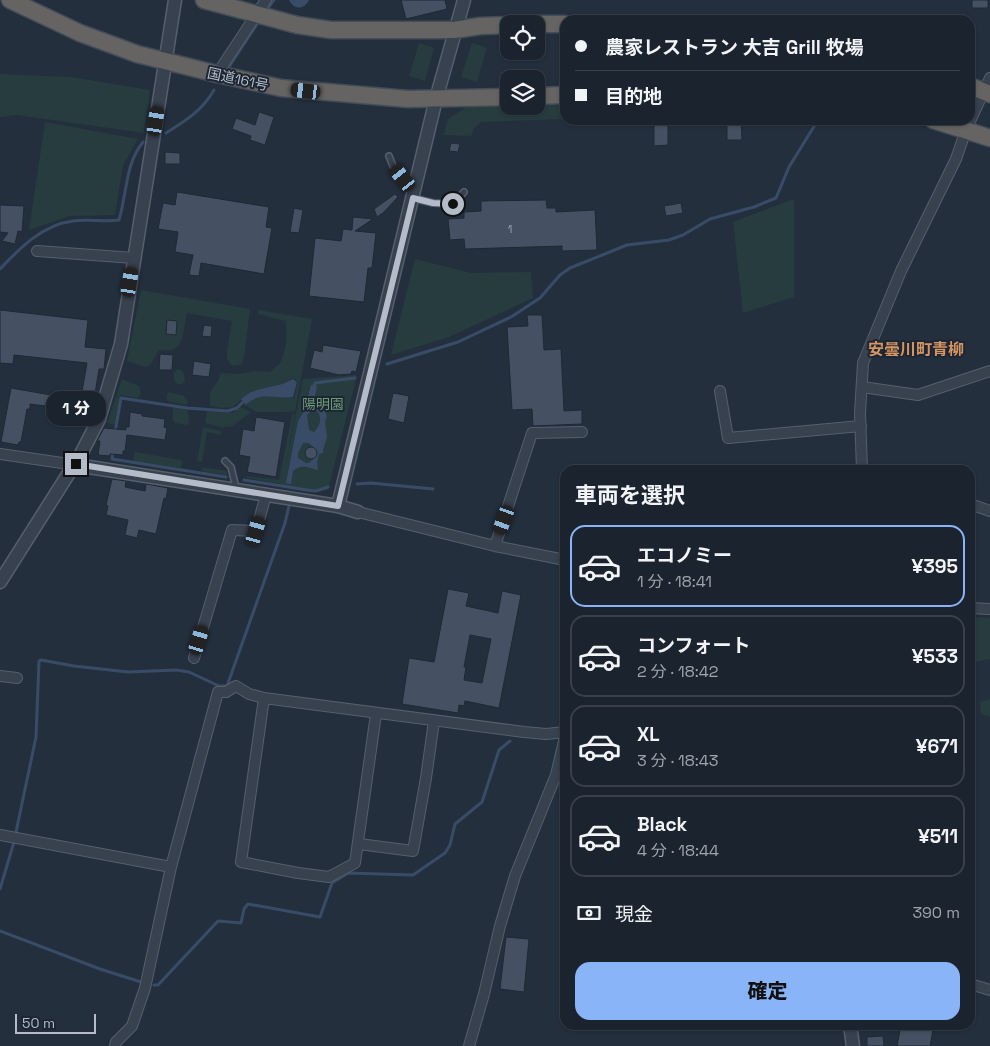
<!DOCTYPE html>
<html lang="ja">
<head>
<meta charset="utf-8">
<style>
	:root { --surface:#1b232e; --page:#282f3a; --text:#f1f3f6; --muted:#a0a4aa; --line:#39404a; --accent:#8ab4f8 }
	body { margin:0; font-family:"Space Grotesk","Noto Sans JP",sans-serif; background:var(--page); color:var(--text); height:100vh; display:flex; flex-direction:column; font-size:19px; white-space:nowrap }
	* { box-sizing:border-box; margin:0 }
	p { font-size:16px; color:var(--muted) }
	.icon { flex:none; width:28px; height:28px; fill:none; stroke:currentColor; stroke-width:2; stroke-linecap:round; stroke-linejoin:round }
	.map { position:relative; flex:1; overflow:hidden }
	.drawer { position:absolute; left:560px; top:465px; width:415px; height:565px; display:flex; flex-direction:column; background:var(--surface); border-radius:15px; box-shadow:0 1px 4px #0004,0 0 0 1px var(--line) }
	.drawer>* { flex:none }
	.hud { position:absolute; left:560px; top:15px; width:415px; height:110px; border-radius:15px; box-shadow:0 1px 4px #0004,0 0 0 1px var(--line); display:grid; align-content:center; height:110px; padding:0 15px; background:var(--surface) }
	.tools { position:absolute; left:500px; top:15px; display:grid; gap:10px }
	.tools a { display:grid; place-items:center; width:45px; height:45px; border-radius:10px; background:var(--surface); box-shadow:0 1px 4px #0004,0 0 0 1px var(--line); font-size:25px }
	.scale { position:absolute; left:15px; bottom:12px; width:81px; box-sizing:border-box; padding-left:5px; border:2px solid #b4bcc9; border-top:0; font-size:14px; line-height:18px; white-space:nowrap; color:#b4bcc9; -webkit-text-stroke:4px #1d2633; paint-order:stroke }
	.end { position:absolute; width:22px; height:22px; margin:-11px; border:6px solid #b4bcc9; background:#111; box-shadow:0 0 0 2px #111 }
	.from { border-radius:50% }
	.bubble { position:absolute; height:35px; border-radius:15px; background:var(--surface); box-shadow:0 1px 4px #0004,0 0 0 1px var(--line); font-size:16px; font-weight:800; line-height:35px; text-align:center }
	.car { position:absolute; width:15px; height:30px; margin:-15px -8px; border-radius:6px; box-shadow:0 0 4px 1px #0007; background:linear-gradient(#222 24%,#8ab4d8 0 40%,#222 0 76%,#8ab4d8 0 86%,#222 0) }
	.hud b { display:flex; align-items:center; gap:18px; height:48px; font-size:19px }
	.hud b+b { border-top:1px solid var(--line) }
	.hud i { width:12px; height:12px; background:var(--text) }
	ul { padding:0; list-style:none }
	li { display:flex; align-items:center; gap:15px; height:82px; margin:0 10px 8px; padding:0 5px; border:2px solid var(--line); border-radius:15px }
	li div { flex:1 }
	li b { display:block; font-size:19px }
	li em { font-style:normal; font-weight:800 }
	li.selected { border-color:var(--accent) }
	li>.icon { width:45px; height:45px; stroke-width:1.5 }
	h2 { padding:0 15px; font-size:22px; line-height:60px }
	.pay { display:flex; align-items:center; gap:12px; height:55px; padding:0 15px; font-size:19px }
	.pay p { margin-inline-start:auto }
	.action { display:flex; gap:10px; margin-top:auto; padding:10px 15px }
	.action a { flex:1; height:58px; border-radius:15px; background:var(--accent); color:#111; font-size:20px; font-weight:800; line-height:58px; text-align:center }
	.map>svg:first-child { display:block }
	.green { fill:#263c3f }
	.water { fill:#394c67; fill-rule:evenodd }
	.lines { fill:none; stroke-linecap:round; stroke-linejoin:round }
	.stream { stroke:#394c67; stroke-width:3 }
	.building { fill:#455162; stroke:#1f2835; fill-rule:evenodd }
	.service-casing { stroke:#565f6c; stroke-width:8 }
	.minor-casing { stroke:#565f6c; stroke-width:12 }
	.tertiary-casing { stroke:#565f6c; stroke-width:15 }
	.trunk-casing { stroke:#434c59; stroke-width:19 }
	.service { stroke:#38414e; stroke-width:5 }
	.minor { stroke:#38414e; stroke-width:10 }
	.tertiary { stroke:#38414e; stroke-width:12 }
	.trunk { stroke:#656462; stroke-width:16 }
	.route { stroke:#b4bcc9; stroke-width:6 }
	.labels { text-anchor:middle; stroke-width:4; stroke-linejoin:round; paint-order:stroke }
	.number-label { font-size:11px; fill:#98a1af }
	.street-label { font-size:14px; fill:#b4bcc9; stroke:#1d2633 }
	.park-label { font-size:14px; fill:#6b9a76; stroke:#1d2633 }
	.quarter-label { font-size:16px; font-weight:bold; fill:#d59563; stroke:#1d2633 }
</style>
</head>
<body>
<div class="map">
<svg width="990" height="1046" viewBox="0 0 990 1046">
	<rect width="100%" height="100%" fill="#242f3e"/>
	<path class="green" d="M419,43L434,48L425,81L409,76Z
		M472,43L487,48L477,82L461,77Z
		M0,74L71,77L150,90L144,133L17,115L0,117Z
		M565,105V119L481,122L474,128L471,136L444,135L448,119L468,106Z
		M45,122L138,139L123,165L115,215L69,216L29,230Z
		M794,199V297L743,313L733,222Z
		M415,259L471,273L531,272L533,298L449,337L391,355Z
		M141,290L250,309L244,357L242,364L234,366L230,364L227,358V351L232,321L187,313C184,323 185,346 172,350C169,351 163,350 159,350L150,365L146,367L127,361Z
		M258,310L312,319L295,411L284,412H256L245,405C259,392 276,398 294,398L298,381L293,378L281,384L249,393L233,407L221,408L210,406V392L218,381L221,373L238,374L256,371L270,372C273,369 278,366 280,363C286,352 288,334 285,321L258,314Z
		M177,369C184,370 184,374 185,381L182,384H177L174,380V373Z
		M357,375L328,490C312,493 298,490 282,487V484L247,478V476L279,480L292,415L295,414L286,464L303,379Z
		M122,379L139,386L141,393L138,398L120,395L115,425L107,423Z
		M169,392L184,396L188,402L187,405L167,401V394Z
		M173,407L187,410C189,414 190,422 187,425L175,423L173,420Z
		M241,407L251,412L231,427L225,426L224,428L205,423L207,411L232,413Z
		M203,427L221,431V435L207,432L202,462L197,461Z
		M135,452L181,460L182,462L181,468L133,461Z
		M202,467L227,471L226,475L202,471Z
		M971,617L990,618V659L970,663Z
		M990,699V717L981,714L980,702Z"/>
	<path class="water" d="M289,0H309C304,10 294,10 289,0Z
		M293,379L297,382L293,397C273,400 262,390 244,406L245,404L241,399L249,393L257,390L282,384Z
		M311,385L317,386L315,396L327,406L325,411L327,417C323,424 327,429 327,437C326,443 323,446 323,453L319,454L317,463L318,470C306,468 305,463 293,471L291,484L286,483L298,421L305,410ZM315,409C323,416 321,425 314,432L309,430L307,415L312,410ZM303,443H309L313,447L315,457L309,463H306L298,458V453Z"/>
	<g class="lines">
		<path class="stream" d="M269,7L274,0
			M227,70L259,21
			M166,133C185,121 202,111 214,90
			M0,269C20,248 42,225 73,221C88,219 104,222 119,220C127,194 125,164 143,142
			M387,364L458,342L511,317L540,298L560,275L570,268L627,245L669,240L683,235L710,219L754,207L776,198L789,167L818,120
			M313,389L315,383L355,378
			M115,432L121,398L187,408L228,411L237,408L245,400
			M113,450L112,459L226,477
			M244,480L307,490L316,491L328,487
			M357,484L371,483L433,489
			M16,832L36,737L39,661L41,660L74,666L128,672L176,670L189,672L219,686H227L285,523L289,506
			M0,889L14,842
			M0,931L100,969L141,982
			M154,985H158L218,921L241,923L244,909L248,904L320,917L332,883L348,873L413,875L445,853L450,845L455,824L482,802L499,750L510,741"/>
	</g>
	<path class="building" d="M401,0H445L447,9L406,19Z
		M972,0H988V8H972Z
		M259,112L274,117L265,145L250,140L251,136L232,129L236,118L255,125Z
		M654,120H668V145L654,146Z
		M727,120H741L742,140H727Z
		M451,143L460,144L458,152L449,151Z
		M165,152L180,153V164H165Z
		M177,192L269,207L266,227L272,228L264,274L201,263L199,276L189,275L193,255L175,252L178,232L158,229L163,203L175,205Z
		M395,194L398,197L383,213L377,217L374,209Z
		M546,200L547,208H556V212L595,210L597,250L562,251V246L465,249L464,239L450,240L448,219L464,218V212L481,211V201Z
		M681,203L683,213L666,216L664,206Z
		M0,205L24,206L22,232L18,231L15,244L2,241L8,233L0,232Z
		M294,208L303,210L299,233L290,232Z
		M353,217L373,219L355,231L376,233L372,268H368L364,302L309,296L315,238L341,241L343,229L352,230Z
		M0,310L88,320L85,347L106,349L104,369H99L95,394L82,392L87,363L14,355L13,364L0,363Z
		M527,315H542L544,350L561,349L564,411L582,410V424L533,426L532,409L512,410L507,327L528,326Z
		M167,320L177,321L176,335L166,334Z
		M204,325L212,326L211,337L202,336Z
		M323,345L361,351L356,372L352,371L351,374L339,375L310,368L314,350L322,352Z
		M160,354L173,355L172,370H159Z
		M194,361L211,364L209,377L192,375Z
		M11,388L51,395L50,404H46V406L30,404V409H27L21,442H19L18,445L1,442Z
		M393,393L409,396L404,423L388,419Z
		M130,412L142,414V416L165,419L164,427L167,428L165,440L127,435L125,451H123V455L110,454V456L98,455L100,441H97L104,428L126,430V427H129Z
		M256,417L285,422L276,477L247,472L250,457L239,455L243,429L254,431Z
		M305 453a6 6 0 1 1 12 0a6 6 0 1 1-12 0Z
		M112,479L126,481L125,487L145,491L146,484L168,488L166,499L164,498L156,534L139,530L137,538L125,535L128,520L106,515L108,506L106,505Z
		M448,589L469,593L466,606L498,613L502,591L521,595L499,708L465,701L464,706L459,705L458,713L402,704L409,658L434,662ZM470,635L491,639L482,683L464,680L466,667H464Z
		M506,937L529,939L524,992L500,989Z
		M901,1025H934L930,1046H897Z
		M883,1036L884,1046H867V1037Z"/>
	<g class="lines">
		<g class="service-casing">
			<path id="service" d="M619,120V121
				M389,156L393,166L413,187
				M413,198L433,203L453,204L464,192
				M225,461L231,467L236,488"/>
		</g>
		<g class="minor-casing">
			<path id="minor" d="M217,74L266,0
				M37,251L134,258
				M862,387L918,395L990,371
				M720,391L728,438L861,426
				M0,454L76,465
				M862,470L860,413L863,363L901,271L956,159L966,130L990,78
				M970,504L990,511
				M358,512L495,546L565,560
				M495,546L532,433L582,432
				M970,608L990,609
				M194,658L232,530L256,531L266,495
				M0,676L17,678
				M264,698L241,862L298,873L329,877L355,863L376,714
				M0,835L171,867
				M359,844L413,851L426,778L434,721
				M970,984L990,990
				M115,1046L116,1042L132,1026L145,988L171,867L218,692H226L236,686L249,694L264,698L524,732L546,734L565,732
				M469,1046L484,994L500,926L515,876L556,775L565,737"/>
		</g>
		<g class="tertiary-casing">
			<path id="tertiary" d="M76,465L338,506L358,512
				M338,506L436,99L464,0
				M0,582L81,454L99,419L121,344L175,0
				M850,1025L853,1046"/>
		</g>
		<g class="trunk-casing">
			<path id="trunk" d="M10,0L80,33L137,54L217,74L281,88L408,99L509,97
				M204,0L297,25L331,30H454L480,26L509,25
				M536,24H565
				M970,86L990,94
				M536,96L565,95
				M933,120L990,138"/>
		</g>
		<use href="#service" class="service"/>
		<use href="#minor" class="minor"/>
		<use href="#tertiary" class="tertiary"/>
		<use href="#trunk" class="trunk"/>
	</g>
	<g class="lines">
		<path class="route" d="M76,464L338,506L413,198L433,203L453,204"/>
	</g>
	<g class="labels">
		<g class="number-label">
			<text x="510" y="233">1</text>
		</g>
		<g class="street-label">
			<text transform="translate(238 79) rotate(12)" y="5">国道161号</text>
		</g>
		<g class="park-label">
			<text x="323" y="409">陽明園</text>
		</g>
		<g class="quarter-label">
			<text x="916" y="355">安曇川町青柳</text>
		</g>
	</g>
</svg>
<div class="tools">
<a><svg class="icon" aria-label="locate" viewBox="0 0 24 24"><circle cx="12" cy="12" r="6"/><path d="M12 2v4M12 18v4M2 12h4M18 12h4"/></svg></a>
<a><svg class="icon" aria-label="layers" viewBox="0 0 24 24"><path d="M12 4l9 5-9 5-9-5zM3 14l9 5 9-5"/></svg></a>
</div>
<div class="scale">50 m</div>
<i class="end from" style="left:453px;top:204px"></i>
<i class="end" style="left:76px;top:464px"></i>
<div class="bubble" style="left:46px;top:391px;width:60px">1 分</div>
<i class="car" style="left:306px;top:91px;rotate:277deg"></i>
<i class="car" style="left:156px;top:121px;rotate:9deg"></i>
<i class="car" style="left:403px;top:178px;rotate:321deg"></i>
<i class="car" style="left:130px;top:282px;rotate:9deg"></i>
<i class="car" style="left:504px;top:520px;rotate:200deg"></i>
<i class="car" style="left:256px;top:531px;rotate:16deg"></i>
<i class="car" style="left:199px;top:640px;rotate:17deg"></i>
<div class="hud">
<b><i class="from"></i>農家レストラン 大吉 Grill 牧場</b>
<b><i></i>目的地</b>
</div>
<section class="drawer">
<h2>車両を選択</h2>
<ul>
<li class="selected"><svg class="icon" aria-label="car" viewBox="0 0 24 24"><path d="M5 17H2v-5l4-1 3-4h7l3 4 3 1v5h-3M9 17h6M6 11h13"/><circle cx="7" cy="17" r="2"/><circle cx="17" cy="17" r="2"/></svg><div><b>エコノミー</b><p>1 分 · 18:41</p></div><em>¥395</em></li>
<li><svg class="icon" aria-label="car" viewBox="0 0 24 24"><path d="M5 17H2v-5l4-1 3-4h7l3 4 3 1v5h-3M9 17h6M6 11h13"/><circle cx="7" cy="17" r="2"/><circle cx="17" cy="17" r="2"/></svg><div><b>コンフォート</b><p>2 分 · 18:42</p></div><em>¥533</em></li>
<li><svg class="icon" aria-label="car" viewBox="0 0 24 24"><path d="M5 17H2v-5l4-1 3-4h7l3 4 3 1v5h-3M9 17h6M6 11h13"/><circle cx="7" cy="17" r="2"/><circle cx="17" cy="17" r="2"/></svg><div><b>XL</b><p>3 分 · 18:43</p></div><em>¥671</em></li>
<li><svg class="icon" aria-label="car" viewBox="0 0 24 24"><path d="M5 17H2v-5l4-1 3-4h7l3 4 3 1v5h-3M9 17h6M6 11h13"/><circle cx="7" cy="17" r="2"/><circle cx="17" cy="17" r="2"/></svg><div><b>Black</b><p>4 分 · 18:44</p></div><em>¥511</em></li>
</ul>
<div class="pay"><svg class="icon" aria-label="cash" viewBox="0 0 24 24"><path d="M3 7h18v10H3z"/><circle cx="12" cy="12" r="2"/></svg>現金<p>390 m</p></div>
<div class="action"><a>確定</a></div>
</section>
</div>
</body>
</html>
